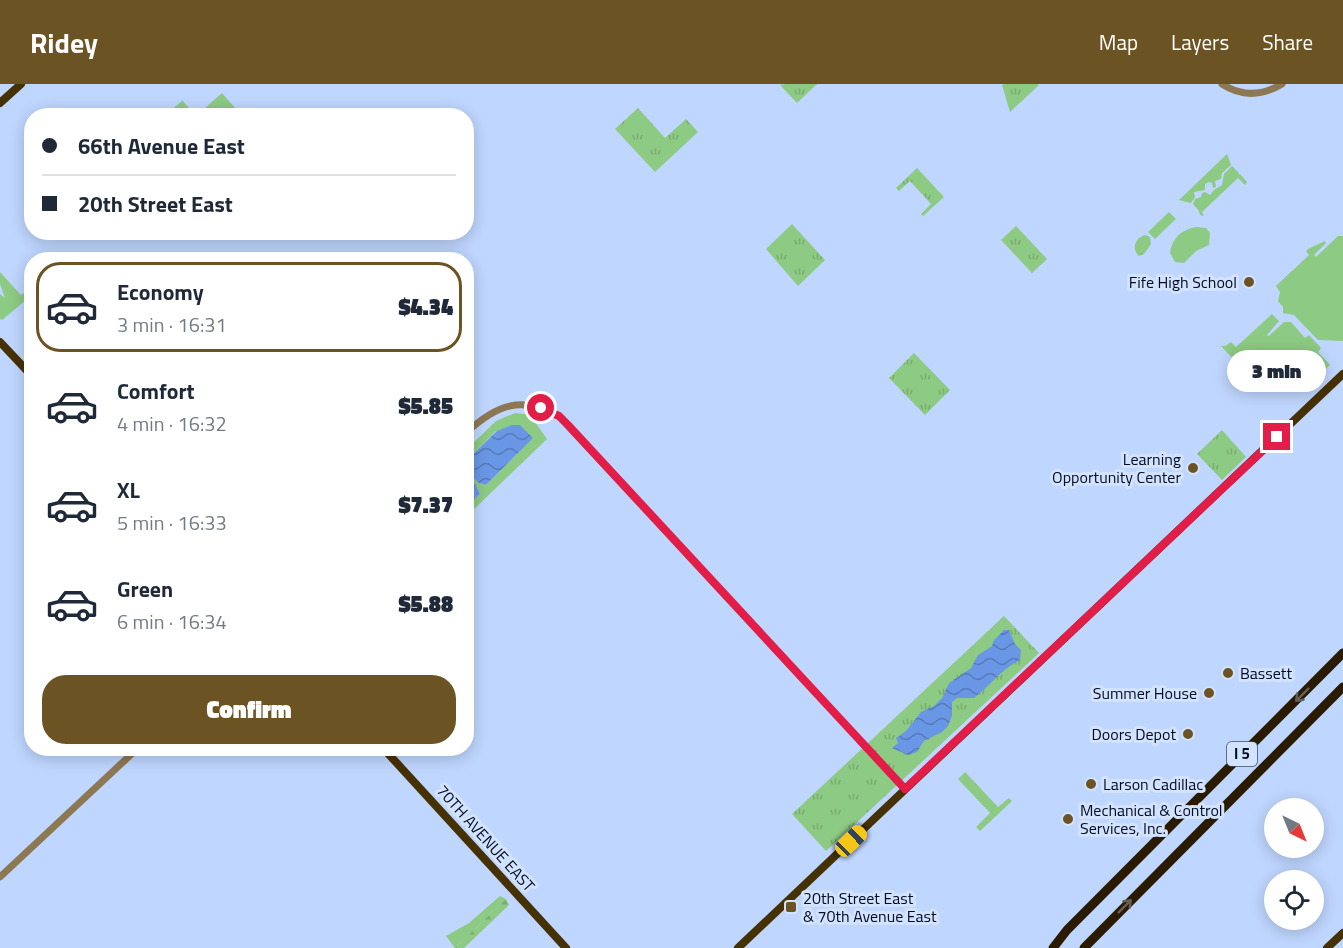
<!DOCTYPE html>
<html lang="en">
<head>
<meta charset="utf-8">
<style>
	:root { --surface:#fff; --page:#f6f6f7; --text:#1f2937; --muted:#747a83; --line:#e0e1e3; --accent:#6c5324 }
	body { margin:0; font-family:"Titillium Web",sans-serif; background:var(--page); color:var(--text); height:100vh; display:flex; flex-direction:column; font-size:22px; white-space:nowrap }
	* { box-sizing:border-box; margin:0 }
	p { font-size:20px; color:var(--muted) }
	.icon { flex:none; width:33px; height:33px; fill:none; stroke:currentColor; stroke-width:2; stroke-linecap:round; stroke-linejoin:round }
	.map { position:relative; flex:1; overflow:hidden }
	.details { position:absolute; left:24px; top:168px; width:450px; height:504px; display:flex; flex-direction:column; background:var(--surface); border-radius:24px; box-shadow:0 3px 15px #0003 }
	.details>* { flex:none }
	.guide { position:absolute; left:24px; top:24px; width:450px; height:132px; border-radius:24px; box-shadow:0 3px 15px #0003; display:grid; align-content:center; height:132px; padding:0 18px; background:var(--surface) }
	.needle { width:39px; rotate:137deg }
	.controls { position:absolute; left:1264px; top:714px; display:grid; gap:12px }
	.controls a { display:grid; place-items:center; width:60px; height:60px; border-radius:50%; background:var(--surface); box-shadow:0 3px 15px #0003; font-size:30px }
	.end { position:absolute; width:27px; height:27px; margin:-14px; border:8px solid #e11d48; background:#fff; box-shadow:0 0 0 3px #fff }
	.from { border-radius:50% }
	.bubble { position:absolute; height:42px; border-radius:21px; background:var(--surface); box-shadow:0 3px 15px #0003; font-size:20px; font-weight:800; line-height:42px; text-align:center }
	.car { position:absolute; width:18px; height:36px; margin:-18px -9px; border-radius:8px; box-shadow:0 0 4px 2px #0007; background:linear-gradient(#f5c518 24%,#345 0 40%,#f5c518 0 76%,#345 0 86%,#f5c518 0) }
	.guide b { display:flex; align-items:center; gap:21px; height:57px; font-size:22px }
	.guide b+b { border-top:2px solid var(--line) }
	.guide i { width:15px; height:15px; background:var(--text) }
	ul { padding:10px 0 0; list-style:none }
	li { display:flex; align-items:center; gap:18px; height:90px; margin:0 12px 9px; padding:0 6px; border:3px solid transparent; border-radius:24px }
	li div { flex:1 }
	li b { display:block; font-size:22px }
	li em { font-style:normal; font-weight:800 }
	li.on { border-color:var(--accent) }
	li>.icon { width:54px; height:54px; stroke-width:1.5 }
	.button { display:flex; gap:12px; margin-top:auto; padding:12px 18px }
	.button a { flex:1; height:69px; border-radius:24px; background:var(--accent); color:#fff; font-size:24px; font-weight:800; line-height:69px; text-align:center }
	header { display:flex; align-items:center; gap:36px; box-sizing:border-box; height:84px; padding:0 30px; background:var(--accent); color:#fff }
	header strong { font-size:28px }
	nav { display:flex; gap:33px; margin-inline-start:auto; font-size:21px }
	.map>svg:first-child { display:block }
	.green { fill:#8dca83 }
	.forest { fill:url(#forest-firs) }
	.park { fill:url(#park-tufts) }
	.water { fill:url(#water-waves) }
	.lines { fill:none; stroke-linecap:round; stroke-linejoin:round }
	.minor { stroke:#8d7854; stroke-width:7 }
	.major { stroke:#463104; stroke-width:8 }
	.highway { stroke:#291a00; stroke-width:9 }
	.oneway { stroke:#646059 }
	.route { stroke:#e11d48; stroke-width:8 }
	.poi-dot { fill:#6c5324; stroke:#d3e3fe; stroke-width:2 }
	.labels { text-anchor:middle; stroke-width:6; stroke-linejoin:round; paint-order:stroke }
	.shield { fill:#d3e3fe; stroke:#414c65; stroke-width:1.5 }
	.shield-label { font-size:15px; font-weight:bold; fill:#020c23 }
	.poi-label { font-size:16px; fill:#020c23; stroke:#d3e3fe; text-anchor:end }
	.street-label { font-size:16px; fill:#020c23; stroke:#d3e3fe }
</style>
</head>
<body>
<header>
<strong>Ridey</strong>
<nav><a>Map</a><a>Layers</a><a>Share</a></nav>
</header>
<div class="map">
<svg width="1343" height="864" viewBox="0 0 1343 864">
	<defs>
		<pattern id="forest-firs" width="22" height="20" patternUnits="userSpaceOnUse" patternTransform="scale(1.5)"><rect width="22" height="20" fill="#8dca83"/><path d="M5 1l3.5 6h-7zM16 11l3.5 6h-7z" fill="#78ac71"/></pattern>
		<pattern id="park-tufts" width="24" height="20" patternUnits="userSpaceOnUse" patternTransform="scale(1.5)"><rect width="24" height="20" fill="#8dca83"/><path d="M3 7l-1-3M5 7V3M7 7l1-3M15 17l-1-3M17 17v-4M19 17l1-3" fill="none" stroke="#78ac71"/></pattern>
		<pattern id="water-waves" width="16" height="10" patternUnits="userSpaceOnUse" patternTransform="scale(1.5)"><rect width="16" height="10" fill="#6a97e5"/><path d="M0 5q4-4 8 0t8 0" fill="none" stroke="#557ab9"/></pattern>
	</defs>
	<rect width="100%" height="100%" fill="#bfd6fe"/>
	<path class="green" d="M222,9L235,24L228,31H197Z
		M182,16L195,31H165L182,17Z
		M1227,70L1231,81L1222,89L1221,95L1215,97L1216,103L1213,104L1212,99L1209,98L1205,100V106L1194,108L1195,113L1191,119L1179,116Z
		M1232,82L1239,89L1238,91L1240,90L1247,98L1245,101L1238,94L1202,128L1204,132L1200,131L1199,127L1193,120L1195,115L1201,113L1202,109L1205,108L1210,111L1214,106L1222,101L1224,90Z
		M1196,143L1206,144L1210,149L1209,161L1196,167L1184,179L1175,178L1170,169C1172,154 1181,146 1196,143Z
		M1338,152H1343V257L1318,256L1294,231L1283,229V223L1278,217L1280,208L1276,202L1309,171L1306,167L1308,165L1325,157L1326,159L1314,171L1316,173Z
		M0,188L21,211L24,209L26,212V216L2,236L0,235V210L5,214L0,200Z
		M1272,230L1279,237L1267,251L1269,252L1284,238H1291L1305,254L1309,251L1321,264L1318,268L1330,281C1312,299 1288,305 1264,295L1259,302L1221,262H1225L1231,258L1236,263Z
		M515,329L533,331V335L547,355L467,432V422L480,410L476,401L467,392V389L479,399L486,401L518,369L496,347L467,376V365L496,337Z
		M500,812L506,815L455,864L446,852L469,839Z"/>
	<path class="forest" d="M506,815L509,821L464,864H455Z"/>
	<path class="park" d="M786,0H817L797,19L780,1Z
		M1004,0H1038L1039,1L1010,28L1002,1Z
		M638,24L665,54L686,35L698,48L655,88L615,45Z
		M917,84L944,113L923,132L921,130L931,120L910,97L899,107L896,104Z
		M1169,128L1176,135L1155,155L1148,148Z
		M792,140L825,176L798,202L766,165Z
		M1016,142L1047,175L1032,189L1001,156Z
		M1145,151L1150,153L1151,160L1144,170L1139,172C1131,165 1135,154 1145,151Z
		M914,269L950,306L925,331L889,294Z
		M1222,346L1246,373L1222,396L1197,370Z
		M1004,532L1039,569L826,767L792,730Z
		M965,688L998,723L1009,714L1012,717L980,747L976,743L990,729L958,695Z"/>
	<path class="water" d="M512,341H520L533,354L486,401L479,399L467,389V376L497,347Z
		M467,392L476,401L480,410L467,422Z
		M1004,546H1009L1015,560L1021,566L1020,576C1001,585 991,601 974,614H957L952,618V632L948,642L942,648L924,657L917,668L908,671L892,664L898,659L896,654L906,647L921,628L934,622L942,614L949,599L971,584L978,571L992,562L994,556Z"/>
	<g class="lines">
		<path class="minor" d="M1222,0C1242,13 1262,12 1282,0
			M466,349C496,321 521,311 559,332L905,705
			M0,793L138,664"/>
		<path class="major" d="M0,19L21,0
			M0,258L32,292
			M383,664L566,864
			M738,864L1343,290
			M1327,864L1343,849"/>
		<path class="highway" d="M1053,864L1067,846L1343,569
			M1084,864L1343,603"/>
	</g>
	<defs><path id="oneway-shaft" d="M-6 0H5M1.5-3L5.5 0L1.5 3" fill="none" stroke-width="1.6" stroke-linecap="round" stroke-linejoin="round" transform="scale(1.5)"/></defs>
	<g class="oneway">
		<use href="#oneway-shaft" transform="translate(1302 611) rotate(135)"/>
		<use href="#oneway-shaft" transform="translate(1125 822) rotate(-45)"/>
	</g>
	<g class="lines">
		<path class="route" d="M541,324L559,332L568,341L905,705L1277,353"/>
	</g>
	<g class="poi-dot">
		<circle cx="1249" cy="198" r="6"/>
		<circle cx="1193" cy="384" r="6"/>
		<circle cx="1228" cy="589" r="6"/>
		<circle cx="1209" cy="609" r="6"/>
		<circle cx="1188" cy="650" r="6"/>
		<circle cx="1091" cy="700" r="6"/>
		<circle cx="1068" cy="735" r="6"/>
		<rect x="785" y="817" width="12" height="12" rx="3"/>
	</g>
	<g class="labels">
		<rect class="shield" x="1227" y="658" width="30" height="24" rx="4.5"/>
		<g class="shield-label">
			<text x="1242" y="675">I 5</text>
		</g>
		<g class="poi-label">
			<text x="1237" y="204">Fife High School</text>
			<text x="1181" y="381">Learning<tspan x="1181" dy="18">Opportunity Center</tspan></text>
			<text x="1240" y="595" text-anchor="start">Bassett</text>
			<text x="1197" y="615">Summer House</text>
			<text x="1176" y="656">Doors Depot</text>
			<text x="1103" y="706" text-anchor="start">Larson Cadillac</text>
			<text x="1080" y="732" text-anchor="start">Mechanical &amp; Control<tspan x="1080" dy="18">Services, Inc.</tspan></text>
			<text x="803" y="820" text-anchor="start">20th Street East<tspan x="803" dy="18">&amp; 70th Avenue East</tspan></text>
		</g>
		<g class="street-label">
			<text transform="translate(486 754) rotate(48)" y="6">70TH AVENUE EAST</text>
		</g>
	</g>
</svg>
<div class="controls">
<a><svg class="needle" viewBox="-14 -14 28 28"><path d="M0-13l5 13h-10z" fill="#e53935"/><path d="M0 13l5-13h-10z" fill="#747a83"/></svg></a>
<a><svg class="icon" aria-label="locate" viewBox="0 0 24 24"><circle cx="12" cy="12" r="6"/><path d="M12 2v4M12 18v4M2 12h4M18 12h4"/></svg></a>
</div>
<i class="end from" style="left:541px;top:324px"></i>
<i class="end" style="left:1277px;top:353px"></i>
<div class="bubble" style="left:1227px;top:266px;width:99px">3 min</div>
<i class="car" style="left:851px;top:757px;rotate:46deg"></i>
<div class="guide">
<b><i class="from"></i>66th Avenue East</b>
<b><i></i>20th Street East</b>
</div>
<section class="details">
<ul>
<li class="on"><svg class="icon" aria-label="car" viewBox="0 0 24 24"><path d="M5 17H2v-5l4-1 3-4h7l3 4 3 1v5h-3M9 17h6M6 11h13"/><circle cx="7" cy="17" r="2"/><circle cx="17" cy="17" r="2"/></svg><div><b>Economy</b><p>3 min · 16:31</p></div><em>$4.34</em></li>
<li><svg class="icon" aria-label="car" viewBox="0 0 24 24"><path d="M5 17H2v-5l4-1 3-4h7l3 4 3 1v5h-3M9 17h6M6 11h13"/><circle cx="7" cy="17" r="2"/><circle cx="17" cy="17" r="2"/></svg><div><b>Comfort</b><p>4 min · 16:32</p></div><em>$5.85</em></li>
<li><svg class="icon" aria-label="car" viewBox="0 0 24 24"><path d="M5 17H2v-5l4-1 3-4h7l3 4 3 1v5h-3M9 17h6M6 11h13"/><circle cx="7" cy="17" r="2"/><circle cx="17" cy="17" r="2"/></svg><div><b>XL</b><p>5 min · 16:33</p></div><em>$7.37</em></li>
<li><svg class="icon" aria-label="car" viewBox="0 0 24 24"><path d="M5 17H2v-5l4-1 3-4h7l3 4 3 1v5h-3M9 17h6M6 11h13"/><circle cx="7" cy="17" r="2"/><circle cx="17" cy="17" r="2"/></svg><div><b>Green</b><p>6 min · 16:34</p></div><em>$5.88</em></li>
</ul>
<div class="button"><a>Confirm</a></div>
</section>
</div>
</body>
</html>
